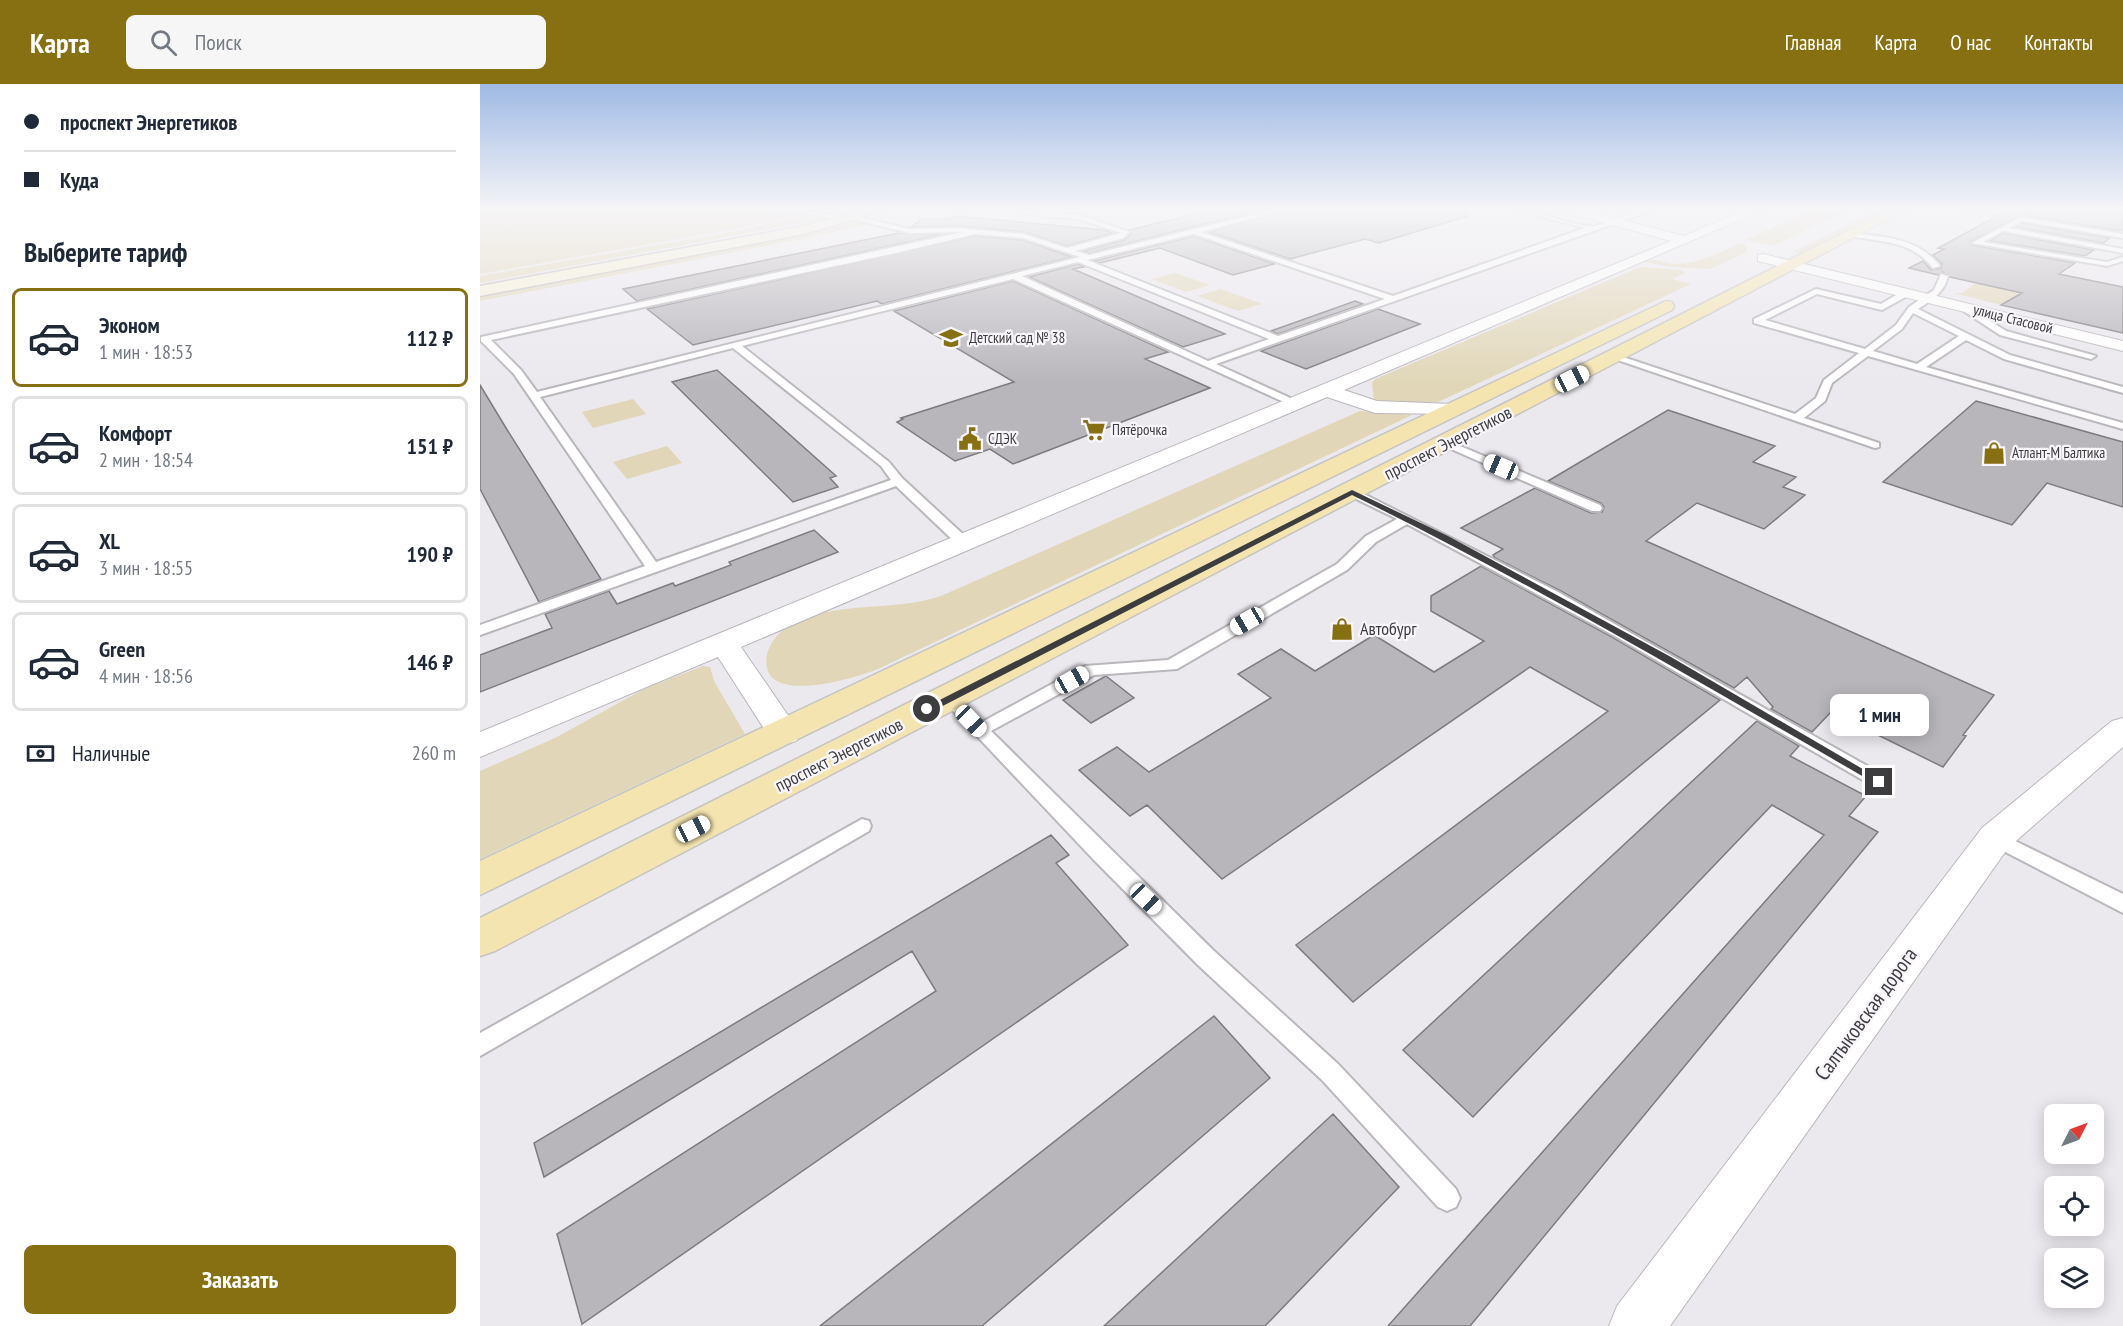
<!DOCTYPE html>
<html lang="ru">
<head>
<meta charset="utf-8">
<style>
	:root { --surface:#fff; --page:#f6f6f7; --text:#1f2937; --muted:#747a83; --line:#e0e1e3; --accent:#877011 }
	body { margin:0; font-family:"PT Sans Narrow",sans-serif; background:var(--page); color:var(--text); height:100vh; display:flex; flex-direction:column; font-size:22px; white-space:nowrap }
	* { box-sizing:border-box; margin:0 }
	p { font-size:20px; color:var(--muted) }
	.icon { flex:none; width:33px; height:33px; fill:none; stroke:currentColor; stroke-width:2; stroke-linecap:round; stroke-linejoin:round }
	.map { position:relative; flex:1; overflow:hidden }
	.panel { display:flex; flex-direction:column; background:var(--surface); width:480px }
	.panel>* { flex:none }
	.top-card { display:grid; align-content:center; height:132px; padding:0 24px; background:var(--surface) }
	.needle { width:39px; rotate:48deg }
	.tools { position:absolute; left:1564px; top:1020px; display:grid; gap:12px }
	.tools a { display:grid; place-items:center; width:60px; height:60px; border-radius:9px; background:var(--surface); box-shadow:0 3px 15px #0003; font-size:30px }
	.end { position:absolute; width:27px; height:27px; margin:-14px; border:8px solid #3d3c3e; background:#fff; box-shadow:0 0 0 3px #fff }
	.from { border-radius:50% }
	.bubble { position:absolute; height:42px; border-radius:9px; background:var(--surface); box-shadow:0 3px 15px #0003; font-size:20px; font-weight:700; line-height:42px; text-align:center }
	.car { position:absolute; width:18px; height:36px; margin:-18px -9px; border-radius:8px; box-shadow:0 0 4px 2px #0007; background:linear-gradient(#fff 24%,#345 0 40%,#fff 0 76%,#345 0 86%,#fff 0) }
	.top-card b { display:flex; align-items:center; gap:21px; height:57px; font-size:22px }
	.top-card b+b { border-top:2px solid var(--line) }
	.top-card i { width:15px; height:15px; background:var(--text) }
	ul { padding:0; list-style:none }
	li { display:flex; align-items:center; gap:18px; height:99px; margin:0 12px 9px; padding:0 12px; border:3px solid var(--line); border-radius:9px }
	li div { flex:1 }
	li b { display:block; font-size:22px }
	li em { font-style:normal; font-weight:700 }
	li.on { border-color:var(--accent) }
	li>.icon { width:54px; height:54px; stroke-width:1.5 }
	h2 { padding:0 24px; font-size:27px; line-height:72px }
	.pay { display:flex; align-items:center; gap:15px; height:66px; padding:0 24px; font-size:22px }
	.pay p { margin-inline-start:auto }
	.primary-button { display:flex; gap:12px; margin-top:auto; padding:12px 24px }
	.primary-button a { flex:1; height:69px; border-radius:9px; background:var(--accent); color:#fff; font-size:24px; font-weight:700; line-height:69px; text-align:center }
	header { display:flex; align-items:center; gap:36px; box-sizing:border-box; height:84px; padding:0 30px; background:var(--accent); color:#fff }
	header strong { font-size:28px }
	nav { display:flex; gap:33px; margin-inline-start:auto; font-size:21px }
	.search { width:420px; height:54px; background:var(--page); display:flex; align-items:center; gap:15px; box-sizing:border-box; padding:0 21px; border-radius:9px; color:var(--muted); font-size:22px }
	main { display:flex; flex:1; min-height:0 }
	.map>svg:first-child { display:block }
	.green { fill:#e1d7b8 }
	.building { fill:#b9b6bb; stroke:#7e7b80; stroke-width:1.5 }
	.lines { fill:none; stroke-linecap:round; stroke-linejoin:round }
	.lane-casing { stroke:#bab7bc; stroke-width:4 }
	.street-casing { stroke:#bab7bc; stroke-width:2 }
	.secondary-casing { stroke:#bab7bc; stroke-width:3 }
	.primary-casing { stroke:#c5c4c5; stroke-width:3 }
	.lane { fill:#fff; fill-rule:evenodd }
	.street { fill:#fff; fill-rule:evenodd }
	.secondary { fill:#f9f2d8; fill-rule:evenodd }
	.primary { fill:#f4e5b0; fill-rule:evenodd }
	.route { fill:#3d3c3e }
	.labels { text-anchor:middle; stroke-width:4.5; stroke-linejoin:round; paint-order:stroke }
	.far-street-label { font-size:15px; fill:#3d3c3e; stroke:#f9f6fb }
	.far-poi-label { font-size:15px; fill:#3d3c3e; stroke:#f9f6fb; text-anchor:start }
	.street-label { font-size:18px; fill:#3d3c3e; stroke:#f9f6fb }
	.poi-label { font-size:18px; fill:#3d3c3e; stroke:#f9f6fb; text-anchor:start }
	.near-street-label { font-size:21px; fill:#3d3c3e; stroke:#f9f6fb }
</style>
</head>
<body>
<header>
<strong>Карта</strong>
<div class="search"><svg class="icon" aria-label="search" viewBox="0 0 24 24"><circle cx="10" cy="10" r="6"/><path d="M15 15l6 6"/></svg>Поиск</div>
<nav><a>Главная</a><a>Карта</a><a>О нас</a><a>Контакты</a></nav>
</header>
<main>
<section class="panel">
<div class="top-card">
<b><i class="from"></i>проспект Энергетиков</b>
<b><i></i>Куда</b>
</div>
<h2>Выберите тариф</h2>
<ul>
<li class="on"><svg class="icon" aria-label="car" viewBox="0 0 24 24"><path d="M5 17H2v-5l4-1 3-4h7l3 4 3 1v5h-3M9 17h6M6 11h13"/><circle cx="7" cy="17" r="2"/><circle cx="17" cy="17" r="2"/></svg><div><b>Эконом</b><p>1 мин · 18:53</p></div><em>112 ₽</em></li>
<li><svg class="icon" aria-label="car" viewBox="0 0 24 24"><path d="M5 17H2v-5l4-1 3-4h7l3 4 3 1v5h-3M9 17h6M6 11h13"/><circle cx="7" cy="17" r="2"/><circle cx="17" cy="17" r="2"/></svg><div><b>Комфорт</b><p>2 мин · 18:54</p></div><em>151 ₽</em></li>
<li><svg class="icon" aria-label="car" viewBox="0 0 24 24"><path d="M5 17H2v-5l4-1 3-4h7l3 4 3 1v5h-3M9 17h6M6 11h13"/><circle cx="7" cy="17" r="2"/><circle cx="17" cy="17" r="2"/></svg><div><b>XL</b><p>3 мин · 18:55</p></div><em>190 ₽</em></li>
<li><svg class="icon" aria-label="car" viewBox="0 0 24 24"><path d="M5 17H2v-5l4-1 3-4h7l3 4 3 1v5h-3M9 17h6M6 11h13"/><circle cx="7" cy="17" r="2"/><circle cx="17" cy="17" r="2"/></svg><div><b>Green</b><p>4 мин · 18:56</p></div><em>146 ₽</em></li>
</ul>
<div class="pay"><svg class="icon" aria-label="cash" viewBox="0 0 24 24"><path d="M3 7h18v10H3z"/><circle cx="12" cy="12" r="2"/></svg>Наличные<p>260 m</p></div>
<div class="primary-button"><a>Заказать</a></div>
</section>
<div class="map">
<svg width="1643" height="1242" viewBox="0 0 1643 1242">
	<rect width="100%" height="100%" fill="#ebe8ee"/>
	<path class="green" d="M0,125H267L327,129L254,145L0,190Z
		M1334,125H1370L1293,162L1266,156Z
		M1400,125H1411L1322,170L1313,168Z
		M330,130L348,134L0,199V192L257,147Z
		M367,138L386,140L323,155L0,217V209Z
		M1260,159L1265,160L1267,168L1230,185L1191,183L1165,178C1175,173 1183,179 1193,180C1217,181 1239,169 1260,159Z
		M1526,178L1575,188L1521,221L1474,209H1482Z
		M1160,183L1201,186L1205,189L1192,195L1211,200L958,318H899L894,316L892,299L895,295Z
		M695,189L730,201L706,208L672,195Z
		M741,205L782,220L758,227L717,212Z
		M153,315L166,330L113,344L102,328Z
		M880,327L932,331L398,585C375,594 277,625 287,570C290,559 299,547 309,542C356,515 412,529 461,512Z
		M187,362L202,379L147,395L133,378Z
		M223,582L230,583L234,597L265,650L0,775V687L75,654L164,605Z"/>
	<path class="building" d="M735,125H785L609,169L603,167L644,156L651,150L649,146Z
		M811,125H987L988,132L899,159L885,155L810,175L729,148Z
		M1530,125H1643V145L1640,147L1541,131L1490,158L1492,161L1595,179L1579,190L1643,203V249L1521,221L1542,209L1470,193L1462,188L1458,191L1429,184L1443,177L1451,186L1461,184L1462,180L1453,171L1464,165L1458,164Z
		M476,132L624,146L633,149L587,162L544,148L478,142L431,143L442,135H467Z
		M1542,139L1630,154L1623,159L1536,143Z
		M419,149L460,151L157,217L143,205Z
		M1523,149L1614,166L1605,172L1510,157Z
		M495,152L543,156L592,173L402,220L397,217L213,261L167,225Z
		M714,152L794,180L753,191L680,164L620,179L614,177Z
		M598,180L604,183L593,185L745,250L703,263L549,193Z
		M533,197L688,268L665,275L730,304L533,380L510,365L475,377L417,338L423,335L421,334L534,298L414,227Z
		M875,217L883,220L798,250L791,247Z
		M898,225L940,240L826,285L781,267Z
		M237,286L356,392L350,394L358,403L313,418L192,298Z
		M0,301L26,344L121,495L59,518L0,405Z
		M1496,317L1643,358V423L1567,399L1532,441L1403,398Z
		M1188,326L1295,362L1273,378L1316,393L1303,403L1325,411L1284,445L1217,419L1166,457L1514,611L1483,651L1486,652L1463,683L1351,628L1332,648L1291,625L1293,623L1267,593L1254,604L1079,506L1015,474L1013,471L1023,465L981,444L1055,404L1111,429L1122,428L1124,423L1121,419L1068,397Z
		M334,446L358,468L0,608V571L72,544L65,530L129,507L137,520L193,499L195,502L251,481L249,478Z
		M1001,482L1132,553L1240,616L873,918L816,861L1128,627L1050,583L742,795L667,721L650,732L599,686L637,663L669,688L791,614L758,590L801,565L835,587L894,551L954,588L1004,557L951,527V512Z
		M626,592L654,614L611,639L583,616Z
		M1277,637L1319,662L1310,672L1386,712L1369,732L1398,748L990,1242H908L1344,751L1292,721L993,1033L923,966Z
		M571,751L589,771L576,779L648,861L102,1240L77,1150L456,907L432,867L64,1093L54,1059Z
		M734,932L790,994L502,1242H340Z
		M853,1030L919,1103L785,1242H624Z"/>
	<g class="lines">
		<g class="lane-casing">
			<path id="lane" d="M303,125L364,132L367,130L429,145L478,144L544,150L587,164L641,149L599,135L541,130L539,127L600,131L649,148L643,154L595,167L609,171L796,125H809L721,148L913,212L1105,144L1032,125C1057,125 1095,144 1114,142C1135,139 1155,125 1176,125L736,280L819,318L820,320L815,323L533,195L262,262L409,378L422,394L487,454V460H477L416,402L0,551V541L165,482L34,290L1,257V253L483,148L429,149L371,135L368,137ZM495,150L543,154L600,173L57,308L41,286L11,256L416,169ZM714,150L905,215L798,252L607,176ZM598,178L789,255L728,277L542,192ZM253,264L401,382L411,396L176,478L60,313Z
				M1483,125L1512,129L1509,131Z
				M1541,133L1643,150V154L1542,137L1529,144L1643,165V169L1523,147L1503,158L1627,178L1643,173V177L1627,182L1492,159Z
				M1372,149C1405,153 1438,154 1460,182L1453,184C1431,156 1402,158 1370,152Z
				M1461,190L1468,192C1464,209 1452,216 1438,225L1530,271L1643,303V309L1524,275L1486,256L1446,283L1643,339V345L1388,272L1352,299L1345,317L1324,334L1399,359V363L1395,364L1129,273L1137,271L1315,330L1336,314L1344,296L1379,269L1274,239V235L1336,205L1401,220L1423,207H1429V211L1402,226L1337,210L1285,236L1385,265L1416,241L1429,223L1454,206ZM1433,229L1479,252L1437,280L1393,267L1422,245Z
				M1485,221L1526,247L1616,272L1611,275L1520,251L1482,226Z
				M966,356L1120,421L1122,424L1120,427H1112L962,361L960,359Z
				M872,404L1078,508L1405,692L1408,697L1405,702H1393L1133,551L927,440L896,458L867,486L697,585L614,591L511,647L734,867L858,980L976,1105L980,1114L976,1123L967,1127L958,1123L842,996L718,881L613,775L461,614L463,610H475L502,638L605,582L688,576L857,480L886,452L917,435L868,411V405Z
				M382,735L389,737L391,742L389,747L0,972V949Z
				M1515,747L1643,810V829L1508,759L1505,754L1508,749Z"/>
		</g>
		<g class="street-casing">
			<path id="street" d="M1075,125H1098L1204,152L1267,125H1285L864,306L897,317L972,320L979,322L982,326L979,330L895,329L847,313L261,563L320,649L316,657L304,660L292,657L238,573L0,673V648L1191,157Z
				M1283,170L1643,257V267L1278,177V171Z
				M1643,634V663L1528,764L1190,1242H1129L1137,1222L1502,744L1632,637Z"/>
		</g>
		<g class="secondary-casing">
			<path id="secondary" d="M385,125H408L324,150L0,212V202L323,142Z"/>
		</g>
		<g class="primary-casing">
			<path id="primary" d="M1411,125H1428L15,867L0,872V834Z
				M1186,217L1192,218L1194,222L1192,226L0,811V777Z"/>
		</g>
		<use href="#lane" class="lane"/>
		<use href="#street" class="street"/>
		<use href="#secondary" class="secondary"/>
		<use href="#primary" class="primary"/>
	</g>
	<linearGradient id="sky" x2="0" y2="1"><stop stop-color="#9fbae5"/><stop offset="0.42" stop-color="#f6f5f7"/><stop offset="1" stop-color="#f6f5f7" stop-opacity="0"/></linearGradient>
	<rect width="1643" height="299" fill="url(#sky)"/>
	<path class="route" d="M872,406L968,452L1191,573L1405,698L1403,700H1396C1223,600 1051,499 872,411L451,628L442,625Z"/>
	<defs>
		<g id="school-bare" transform="scale(1.8)"><path d="M0-5L7-2L0 1L-7-2ZM-4 1L0 2.5L4 1V4Q0 6-4 4Z" fill="#877011" stroke="#f9f6fb" stroke-width="2.5" paint-order="stroke"/></g>
		<g id="supermarket-bare" transform="scale(1.8)"><path d="M-6-5.5h2.5l.6 2H6L4.5 2H-2.5L-4.4-4H-6ZM-1.5 3.2a1.3 1.3 0 1 0 .1 0ZM3 3.2a1.3 1.3 0 1 0 .1 0Z" fill="#877011" stroke="#f9f6fb" stroke-width="2.5" paint-order="stroke"/></g>
		<g id="civic-bare" transform="scale(1.8)"><path d="M-.6-6.5H3V-4.5H.6V-3L4-1V1h2V6H-6V1h2V-1L-.6-3ZM-1.2 2.5V6h2.4V2.5Z" fill="#877011" stroke="#f9f6fb" stroke-width="2.5" paint-order="stroke"/></g>
		<g id="shop-bare" transform="scale(1.8)"><path d="M-5-2.5h2.3a2.7 3.5 0 0 1 5.4 0H5L5.5 6h-11ZM-1.5-2.5h3a1.5 2.3 0 0 0-3 0Z" fill="#877011" stroke="#f9f6fb" stroke-width="2.5" paint-order="stroke"/></g>
	</defs>
	<g fill-rule="evenodd">
		<use href="#school-bare" x="471" y="254"/>
		<use href="#supermarket-bare" x="614" y="346"/>
		<use href="#civic-bare" x="490" y="355"/>
		<use href="#shop-bare" x="1514" y="369"/>
		<use href="#shop-bare" x="862" y="545"/>
	</g>
	<g class="labels">
		<g class="far-street-label">
			<text transform="translate(1533 235) rotate(14)" y="5">улица Стасовой</text>
		</g>
		<g class="far-poi-label">
			<text x="489" y="259">Детский сад № 38</text>
			<text x="632" y="351">Пятёрочка</text>
			<text x="508" y="360">СДЭК</text>
			<text x="1532" y="374">Атлант-М Балтика</text>
		</g>
		<g class="street-label">
			<text transform="translate(968 359) rotate(-27)" y="6">проспект Энергетиков</text>
			<text transform="translate(359 671) rotate(-27)" y="6">проспект Энергетиков</text>
		</g>
		<g class="poi-label">
			<text x="880" y="551">Автобург</text>
		</g>
		<g class="near-street-label">
			<text transform="translate(1386 930) rotate(-54)" y="7">Салтыковская дорога</text>
		</g>
	</g>
</svg>
<div class="tools">
<a><svg class="needle" viewBox="-14 -14 28 28"><path d="M0-13l5 13h-10z" fill="#e53935"/><path d="M0 13l5-13h-10z" fill="#747a83"/></svg></a>
<a><svg class="icon" aria-label="locate" viewBox="0 0 24 24"><circle cx="12" cy="12" r="6"/><path d="M12 2v4M12 18v4M2 12h4M18 12h4"/></svg></a>
<a><svg class="icon" aria-label="layers" viewBox="0 0 24 24"><path d="M12 4l9 5-9 5-9-5zM3 14l9 5 9-5"/></svg></a>
</div>
<i class="end from" style="left:447px;top:625px"></i>
<i class="end" style="left:1399px;top:698px"></i>
<div class="bubble" style="left:1350px;top:610px;width:99px">1 мин</div>
<i class="car" style="left:1092px;top:295px;rotate:63deg"></i>
<i class="car" style="left:1021px;top:383px;rotate:293deg"></i>
<i class="car" style="left:767px;top:537px;rotate:240deg"></i>
<i class="car" style="left:592px;top:596px;rotate:61deg"></i>
<i class="car" style="left:491px;top:637px;rotate:136deg"></i>
<i class="car" style="left:213px;top:745px;rotate:63deg"></i>
<i class="car" style="left:666px;top:815px;rotate:134deg"></i>
</div>
</main>
</body>
</html>
